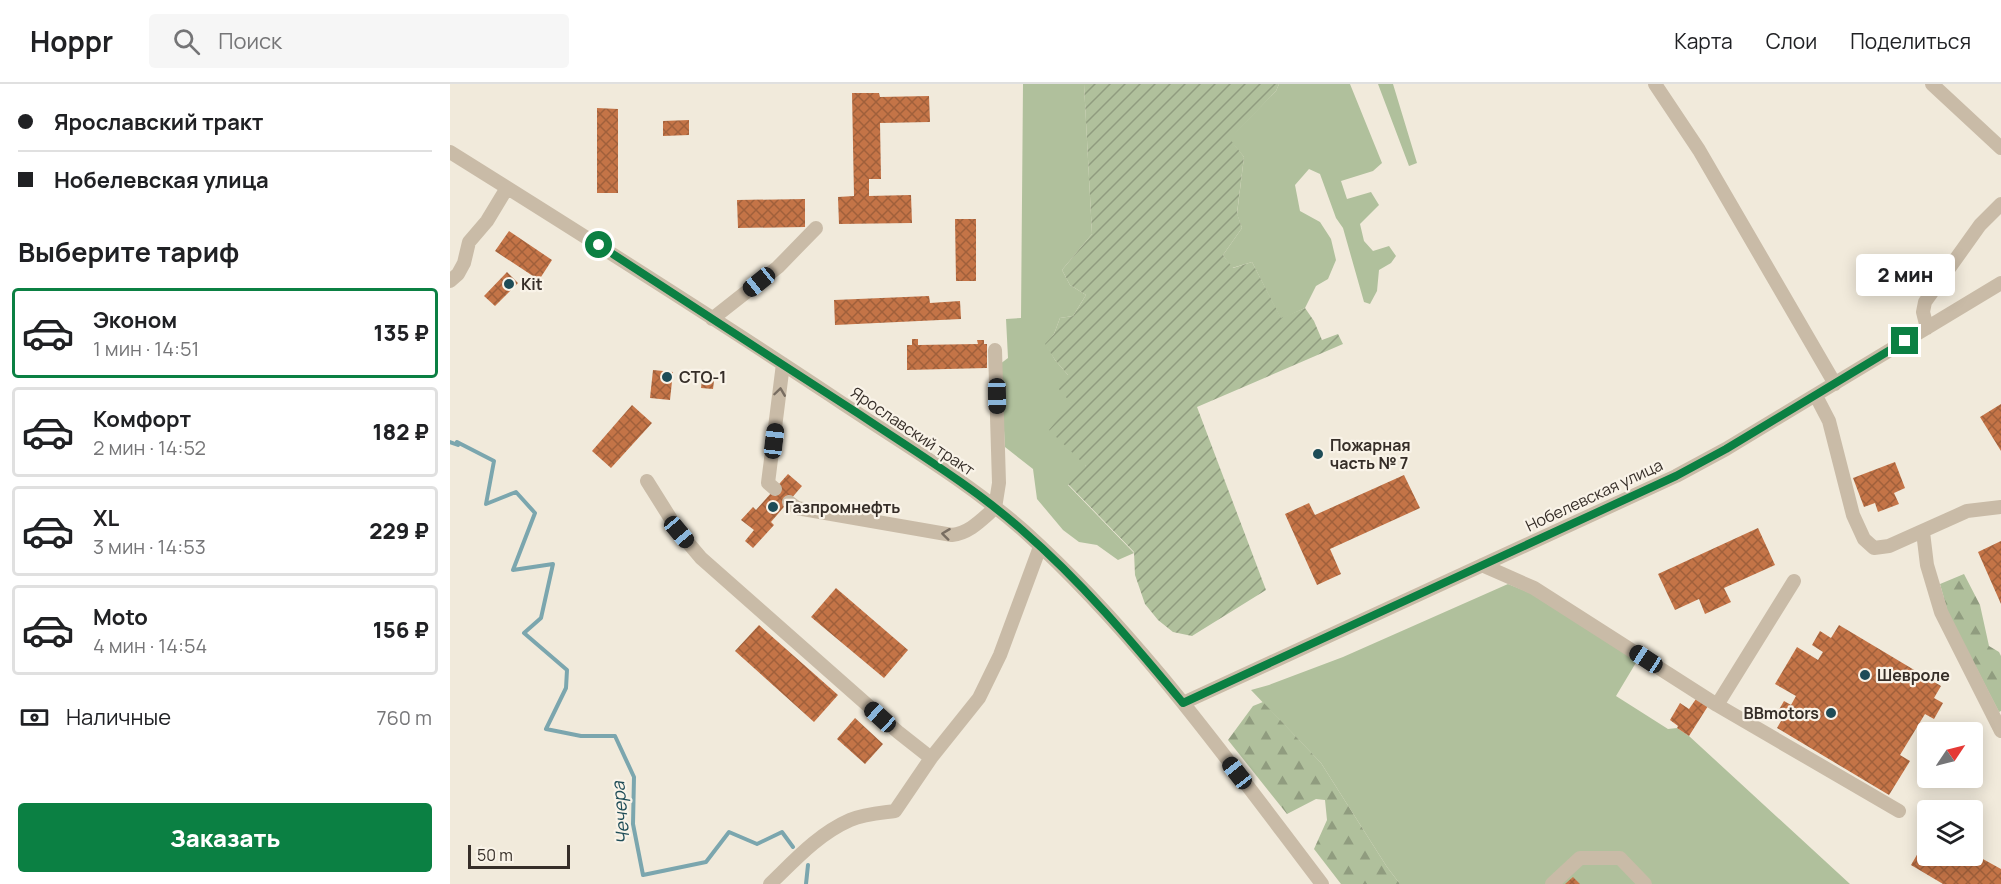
<!DOCTYPE html>
<html lang="ru">
<head>
<meta charset="utf-8">
<style>
	:root { --surface:#fff; --page:#f6f6f6; --text:#202124; --muted:#757577; --line:#e0e0e0; --accent:#0b8043 }
	body { margin:0; font-family:Manrope,sans-serif; background:var(--page); color:var(--text); height:100vh; display:flex; flex-direction:column; font-size:22px; white-space:nowrap }
	* { box-sizing:border-box; margin:0 }
	p { font-size:20px; color:var(--muted) }
	.icon { flex:none; width:33px; height:33px; fill:none; stroke:currentColor; stroke-width:2; stroke-linecap:round; stroke-linejoin:round }
	.map { position:relative; flex:1; overflow:hidden }
	.drawer { display:flex; flex-direction:column; background:var(--surface); width:450px }
	.drawer>* { flex:none }
	.guide { display:grid; align-content:center; height:132px; padding:0 18px; background:var(--surface) }
	.needle { width:39px; rotate:55deg }
	.fabs { position:absolute; left:1467px; top:638px; display:grid; gap:12px }
	.fabs a { display:grid; place-items:center; width:66px; height:66px; border-radius:6px; background:var(--surface); box-shadow:0 3px 15px #0003; font-size:30px }
	.scale { position:absolute; left:18px; bottom:15px; width:102px; box-sizing:border-box; padding-left:6px; border:3px solid #362e28; border-top:0; font-size:16px; line-height:21px; white-space:nowrap; color:#362e28; -webkit-text-stroke:4px #f9f3e8; paint-order:stroke }
	.end { position:absolute; width:27px; height:27px; margin:-14px; border:8px solid #0b8043; background:#fff; box-shadow:0 0 0 3px #fff }
	.from { border-radius:50% }
	.bubble { position:absolute; height:42px; border-radius:6px; background:var(--surface); box-shadow:0 3px 15px #0003; font-size:20px; font-weight:800; line-height:42px; text-align:center }
	.car { position:absolute; width:18px; height:36px; margin:-18px -9px; border-radius:8px; box-shadow:0 0 4px 2px #0007; background:linear-gradient(#222 24%,#8ab4d8 0 40%,#222 0 76%,#8ab4d8 0 86%,#222 0) }
	.guide b { display:flex; align-items:center; gap:21px; height:57px; font-size:22px }
	.guide b+b { border-top:2px solid var(--line) }
	.guide i { width:15px; height:15px; background:var(--text) }
	ul { padding:0; list-style:none }
	li { display:flex; align-items:center; gap:18px; height:90px; margin:0 12px 9px; padding:0 6px; border:3px solid var(--line); border-radius:6px }
	li div { flex:1 }
	li b { display:block; font-size:22px }
	li em { font-style:normal; font-weight:800 }
	li.current { border-color:var(--accent) }
	li>.icon { width:54px; height:54px; stroke-width:1.5 }
	h2 { padding:0 18px; font-size:27px; line-height:72px }
	.pay { display:flex; align-items:center; gap:15px; height:66px; padding:0 18px; font-size:22px }
	.pay p { margin-inline-start:auto }
	.action { display:flex; gap:12px; margin-top:auto; padding:12px 18px }
	.action a { flex:1; height:69px; border-radius:6px; background:var(--accent); color:#fff; font-size:24px; font-weight:800; line-height:69px; text-align:center }
	header { display:flex; align-items:center; gap:36px; box-sizing:border-box; height:84px; padding:0 30px; background:var(--surface); border-bottom:2px solid var(--line) }
	header strong { font-size:28px }
	nav { display:flex; gap:33px; margin-inline-start:auto; font-size:21px }
	.search { width:420px; height:54px; background:var(--page); display:flex; align-items:center; gap:15px; box-sizing:border-box; padding:0 21px; border-radius:6px; color:var(--muted); font-size:22px }
	main { display:flex; flex:1; min-height:0 }
	.map>svg:first-child { display:block }
	.green { fill:#b0c09c }
	.forest { fill:url(#forest-firs) }
	.garden { fill:url(#garden-furrows) }
	.lines { fill:none; stroke-linecap:round; stroke-linejoin:round }
	.stream { stroke:#7ba6ae; stroke-width:4 }
	.building { fill:url(#building-cross-hatch) }
	.minor { stroke:#c9bba7; stroke-width:14 }
	.oneway { stroke:#786d61 }
	.route { stroke:#0b8043; stroke-width:8 }
	.poi-dot { fill:#1e4c57; stroke:#f9f3e8; stroke-width:2 }
	.labels { text-anchor:middle; stroke-width:4.5; stroke-linejoin:round; paint-order:stroke }
	.poi-label { font-size:16px; font-weight:bold; fill:#362e28; stroke:#f9f3e8; text-anchor:start }
	.street-label { font-size:16px; fill:#362e28; stroke:#f9f3e8 }
	.water-label { font-size:18px; font-style:italic; fill:#1e4c57; stroke:#f9f3e8 }
</style>
</head>
<body>
<header>
<strong>Hoppr</strong>
<div class="search"><svg class="icon" aria-label="search" viewBox="0 0 24 24"><circle cx="10" cy="10" r="6"/><path d="M15 15l6 6"/></svg>Поиск</div>
<nav><a>Карта</a><a>Слои</a><a>Поделиться</a></nav>
</header>
<main>
<section class="drawer">
<div class="guide">
<b><i class="from"></i>Ярославский тракт</b>
<b><i></i>Нобелевская улица</b>
</div>
<h2>Выберите тариф</h2>
<ul>
<li class="current"><svg class="icon" aria-label="car" viewBox="0 0 24 24"><path d="M5 17H2v-5l4-1 3-4h7l3 4 3 1v5h-3M9 17h6M6 11h13"/><circle cx="7" cy="17" r="2"/><circle cx="17" cy="17" r="2"/></svg><div><b>Эконом</b><p>1 мин · 14:51</p></div><em>135 ₽</em></li>
<li><svg class="icon" aria-label="car" viewBox="0 0 24 24"><path d="M5 17H2v-5l4-1 3-4h7l3 4 3 1v5h-3M9 17h6M6 11h13"/><circle cx="7" cy="17" r="2"/><circle cx="17" cy="17" r="2"/></svg><div><b>Комфорт</b><p>2 мин · 14:52</p></div><em>182 ₽</em></li>
<li><svg class="icon" aria-label="car" viewBox="0 0 24 24"><path d="M5 17H2v-5l4-1 3-4h7l3 4 3 1v5h-3M9 17h6M6 11h13"/><circle cx="7" cy="17" r="2"/><circle cx="17" cy="17" r="2"/></svg><div><b>XL</b><p>3 мин · 14:53</p></div><em>229 ₽</em></li>
<li><svg class="icon" aria-label="car" viewBox="0 0 24 24"><path d="M5 17H2v-5l4-1 3-4h7l3 4 3 1v5h-3M9 17h6M6 11h13"/><circle cx="7" cy="17" r="2"/><circle cx="17" cy="17" r="2"/></svg><div><b>Moto</b><p>4 мин · 14:54</p></div><em>156 ₽</em></li>
</ul>
<div class="pay"><svg class="icon" aria-label="cash" viewBox="0 0 24 24"><path d="M3 7h18v10H3z"/><circle cx="12" cy="12" r="2"/></svg>Наличные<p>760 m</p></div>
<div class="action"><a>Заказать</a></div>
</section>
<div class="map">
<svg width="1551" height="800" viewBox="0 0 1551 800">
	<defs>
		<pattern id="forest-firs" width="22" height="20" patternUnits="userSpaceOnUse" patternTransform="scale(1.5)"><rect width="22" height="20" fill="#b0c09c"/><path d="M5 1l3.5 6h-7zM16 11l3.5 6h-7z" fill="#909c7f"/></pattern>
		<pattern id="garden-furrows" width="10" height="10" patternUnits="userSpaceOnUse" patternTransform="scale(1.5)"><rect width="10" height="10" fill="#b0c09c"/><path d="M-1 1l2-2M0 10L10 0M9 11l2-2" fill="none" stroke="#909c7f"/></pattern>
		<pattern id="building-cross-hatch" width="8" height="8" patternUnits="userSpaceOnUse" patternTransform="scale(1.5)"><rect width="8" height="8" fill="#c47447"/><path d="M0 0l8 8M0 8l8-8" fill="none" stroke="#a0603b"/></pattern>
	</defs>
	<rect width="100%" height="100%" fill="#f1eadb"/>
	<path class="green" d="M573,0H634L642,150L612,186L620,201L636,211L623,232L610,234L604,250L596,260L605,276L618,291L621,319L636,383L618,401L684,469L668,476L647,461L629,458L613,446L587,415L583,385L555,363L550,280L558,274L556,235L571,234Z
		M829,0H900L932,79L923,87L891,97L897,115L921,108L929,121L910,140L914,157L923,167L939,162L946,172L941,179L929,186L927,207L920,220L914,218L893,144L886,134L870,90L859,85L845,101L850,127L870,138L881,155L886,176L878,195L866,202L855,224L831,235L802,178L782,184L773,171L792,144L787,130L794,73L779,55L826,7Z
		M928,0H943L967,79L959,82Z
		M1058,500L1080,509L1187,577L1166,612L1218,645L1227,644L1239,652L1400,800H950L937,783L871,679L801,606L819,601L893,573Z"/>
	<path class="forest" d="M1514,490L1530,521L1539,562L1549,568L1551,572V627L1549,628L1498,529L1490,500Z
		M813,618L871,679L937,783L950,800H891L864,765L877,736L875,716L866,715L837,730L778,656L803,622Z"/>
	<path class="garden" d="M634,0H829L826,7L780,55L794,73L787,129L792,144L773,171L783,184L802,178L831,234L855,224L864,237L872,256L888,250L893,260L747,323L816,506L742,552L723,548L708,536L695,520L685,491L684,468L618,400L636,382L599,346L621,319L608,304L618,291L605,276L595,260L604,250L610,234L623,232L636,211L620,201L612,186L642,150Z"/>
	<g class="lines">
		<path class="stream" d="M0,358L8,361L7,358L44,377L36,420L66,408L85,429L63,486L103,480L91,534L74,549L117,586L116,604L96,645L131,652H165L184,693L183,740L193,791L256,778L279,748L307,760L332,748L343,763
			M356,800L358,781"/>
	</g>
	<path class="building" d="M402,9H429L430,13L479,12L480,38L430,39L431,95H419V112L461,111L462,139L389,140L388,113L404,112Z
		M147,24L168,25V109H147Z
		M239,36V51L213,52V37Z
		M355,115V143L288,144L287,116Z
		M505,135H526V197H506Z
		M59,147L102,176L89,196L45,167Z
		M57,188L68,199L45,222L34,212Z
		M479,212L480,219L510,217L511,235L385,241L384,216Z
		M462,255H468V261L528,260L527,256H534V260H537V284L457,286V261H462Z
		M203,286L223,288L220,316L200,314Z
		M252,296L264,297L263,305L251,304Z
		M1551,320V367L1530,333Z
		M182,321L202,339L161,384L142,367Z
		M1445,378L1455,404L1444,409L1449,420L1428,428L1425,419L1414,423L1403,394Z
		M338,390L352,402L321,438L324,441L303,464L295,457L304,446L291,436L303,423L306,426Z
		M954,391L970,424L880,465L891,490L867,501L835,430L859,419L865,431Z
		M1308,444L1325,481L1274,504L1281,518L1255,530L1249,515L1225,526L1208,490Z
		M1551,457V520L1528,468Z
		M386,504L458,566L434,594L361,533Z
		M309,541L388,611L364,638L285,567Z
		M1389,541L1491,602L1484,614L1493,619L1484,635L1475,630L1450,671L1460,677L1439,711L1327,644L1334,632L1327,629L1334,617L1341,621L1346,612L1325,600L1347,563L1368,576L1373,568L1362,561L1370,547L1381,554Z
		M1246,615L1258,622L1239,652L1227,644L1228,642L1220,636L1230,619L1239,625Z
		M405,634L433,660L415,680L387,655Z
		M1478,752V771H1522V769L1551,785V800H1493L1461,781Z
		M1123,793L1130,800H1115Z"/>
	<g class="lines">
		<path class="minor" d="M1205,0L1249,66L1385,300
			M1482,0L1551,64
			M0,68C128,148 255,228 380,311C445,355 515,395 574,447C689,551 779,678 872,800
			M0,197L8,190L14,179L19,158L37,137L57,104
			M262,235L328,183L366,144
			M1477,244L1473,228L1475,218L1530,141L1551,120
			M1366,312L1379,337L1403,431L1414,455L1424,464L1439,462L1517,427L1551,423
			M197,397L229,448L251,474L448,648L481,674
			M325,405L318,399L333,280
			M339,418L347,424L502,451C520,449 532,435 545,424L549,399L545,266
			M1473,448L1477,481L1491,528L1551,647
			M1032,481L1084,504L1267,621L1449,727
			M733,619L1226,392L1276,365L1551,199
			M1267,621L1344,497
			M320,800C344,777 368,750 400,736C414,730 430,729 445,727L481,674L529,614L550,571L590,463
			M1102,800L1130,774H1170L1195,800"/>
	</g>
	<defs><path id="oneway-chevron" d="M-2-3.5L2.5 0L-2 3.5" fill="none" stroke-width="1.6" stroke-linecap="round" stroke-linejoin="round" transform="scale(1.5)"/></defs>
	<g class="oneway">
		<use href="#oneway-chevron" transform="translate(330 308) rotate(-82)"/>
		<use href="#oneway-chevron" transform="translate(496 450) rotate(-173)"/>
	</g>
	<g class="lines">
		<path class="route" d="M149,161C236,218 322,274 409,330C464,367 522,402 572,446C632,498 682,558 733,619L1226,392L1276,365L1455,257"/>
	</g>
	<g class="poi-dot">
		<circle cx="59" cy="200" r="6"/>
		<circle cx="217" cy="293" r="6"/>
		<circle cx="868" cy="370" r="6"/>
		<circle cx="323" cy="423" r="6"/>
		<circle cx="1415" cy="591" r="6"/>
		<circle cx="1381" cy="629" r="6"/>
	</g>
	<g class="labels">
		<g class="poi-label">
			<text x="71" y="206">Kit</text>
			<text x="229" y="299">СТО-1</text>
			<text x="880" y="367">Пожарная<tspan x="880" dy="18">часть № 7</tspan></text>
			<text x="335" y="429">Газпромнефть</text>
			<text x="1427" y="597">Шевроле</text>
			<text x="1369" y="635" text-anchor="end">BBmotors</text>
		</g>
		<g class="street-label">
			<text transform="translate(463 347) rotate(34)" y="6">Ярославский тракт</text>
			<text transform="translate(1144 411) rotate(-25)" y="6">Нобелевская улица</text>
		</g>
		<g class="water-label">
			<text transform="translate(171 729) rotate(-95)" y="6">Чечера</text>
		</g>
	</g>
</svg>
<div class="fabs">
<a><svg class="needle" viewBox="-14 -14 28 28"><path d="M0-13l5 13h-10z" fill="#e53935"/><path d="M0 13l5-13h-10z" fill="#757577"/></svg></a>
<a><svg class="icon" aria-label="layers" viewBox="0 0 24 24"><path d="M12 4l9 5-9 5-9-5zM3 14l9 5 9-5"/></svg></a>
</div>
<div class="scale">50 m</div>
<i class="end from" style="left:149px;top:161px"></i>
<i class="end" style="left:1455px;top:257px"></i>
<div class="bubble" style="left:1406px;top:170px;width:99px">2 мин</div>
<i class="car" style="left:309px;top:198px;rotate:231deg"></i>
<i class="car" style="left:547px;top:312px;rotate:179deg"></i>
<i class="car" style="left:324px;top:357px;rotate:7deg"></i>
<i class="car" style="left:229px;top:448px;rotate:140deg"></i>
<i class="car" style="left:1196px;top:575px;rotate:303deg"></i>
<i class="car" style="left:430px;top:633px;rotate:312deg"></i>
<i class="car" style="left:787px;top:689px;rotate:322deg"></i>
</div>
</main>
</body>
</html>
